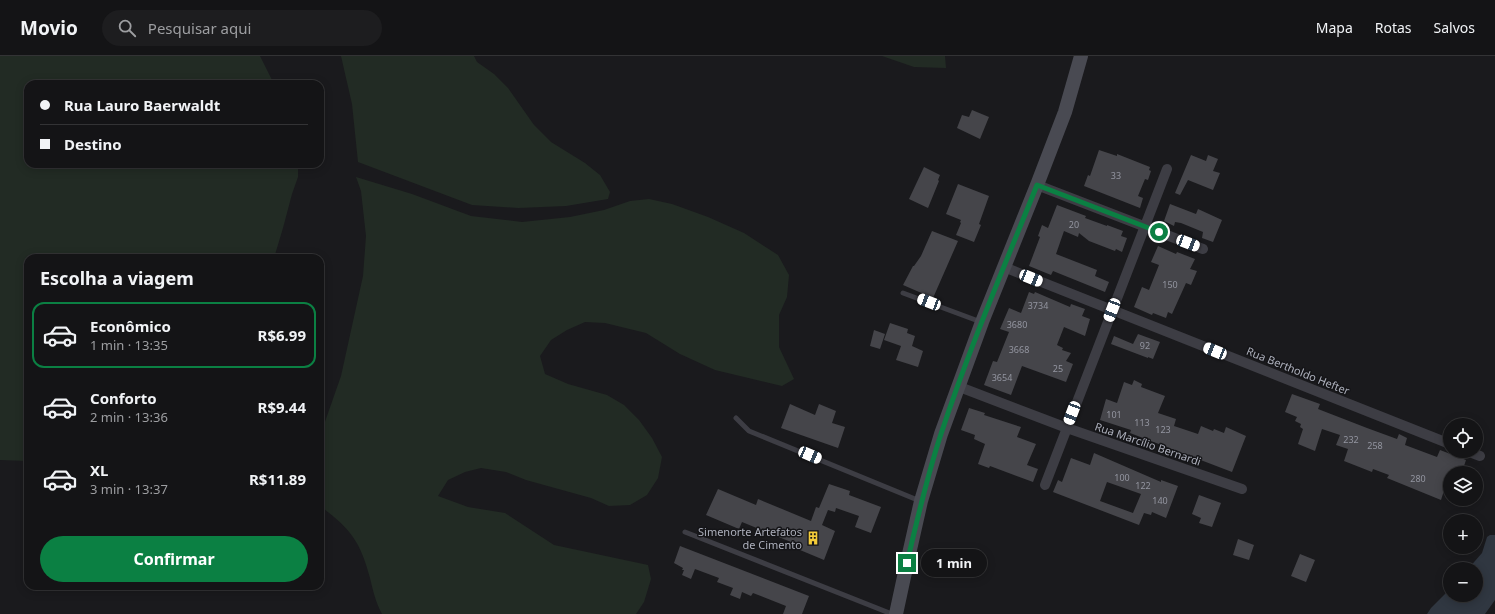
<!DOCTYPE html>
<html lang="pt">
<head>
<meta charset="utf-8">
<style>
	:root { --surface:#141416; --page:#1d1d1f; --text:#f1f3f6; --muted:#9d9ea1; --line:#333335; --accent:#0b8043 }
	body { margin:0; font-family:"Noto Sans",sans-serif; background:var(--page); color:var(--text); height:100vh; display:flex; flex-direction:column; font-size:15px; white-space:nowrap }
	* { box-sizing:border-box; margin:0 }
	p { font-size:13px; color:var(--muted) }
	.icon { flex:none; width:22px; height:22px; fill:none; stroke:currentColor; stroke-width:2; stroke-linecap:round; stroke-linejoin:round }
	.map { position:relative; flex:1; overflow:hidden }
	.drawer { position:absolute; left:24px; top:198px; width:300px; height:336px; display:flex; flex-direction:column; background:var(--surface); border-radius:12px; box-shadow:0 2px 10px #0003,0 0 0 1px var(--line) }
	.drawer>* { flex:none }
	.hud { position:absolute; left:24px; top:24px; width:300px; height:88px; border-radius:12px; box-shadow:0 2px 10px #0003,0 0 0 1px var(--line); display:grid; align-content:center; height:88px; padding:0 16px; background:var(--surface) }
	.fabs { position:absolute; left:1443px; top:362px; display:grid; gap:8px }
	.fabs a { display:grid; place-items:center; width:40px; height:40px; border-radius:50%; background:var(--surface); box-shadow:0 2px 10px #0003,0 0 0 1px var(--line); font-size:20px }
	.end { position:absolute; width:18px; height:18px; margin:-9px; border:5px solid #0b8043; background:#fff; box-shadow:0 0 0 2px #fff }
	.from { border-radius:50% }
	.bubble { position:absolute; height:28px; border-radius:14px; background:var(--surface); box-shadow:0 2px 10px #0003,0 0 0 1px var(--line); font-size:13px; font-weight:700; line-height:28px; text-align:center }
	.car { position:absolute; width:12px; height:24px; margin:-12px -6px; border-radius:5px; box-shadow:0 0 3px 1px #0007; background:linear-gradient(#fff 24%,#345 0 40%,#fff 0 76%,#345 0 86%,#fff 0) }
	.hud b { display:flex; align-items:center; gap:14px; height:38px; font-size:15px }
	.hud b+b { border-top:1px solid var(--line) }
	.hud i { width:10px; height:10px; background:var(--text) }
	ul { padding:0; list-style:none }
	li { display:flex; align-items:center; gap:12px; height:66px; margin:0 8px 6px; padding:0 8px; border:2px solid transparent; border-radius:12px }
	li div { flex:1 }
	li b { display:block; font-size:15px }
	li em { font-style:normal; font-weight:700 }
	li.selected { border-color:var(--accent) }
	li>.icon { width:36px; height:36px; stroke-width:1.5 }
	h2 { padding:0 16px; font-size:18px; line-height:48px }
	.cta { display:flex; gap:8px; margin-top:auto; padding:8px 16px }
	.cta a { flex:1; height:46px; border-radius:24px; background:var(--accent); color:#fff; font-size:16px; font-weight:700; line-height:46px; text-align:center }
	header { display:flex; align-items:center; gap:24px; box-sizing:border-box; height:56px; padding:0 20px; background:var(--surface); border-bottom:1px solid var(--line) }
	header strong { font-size:19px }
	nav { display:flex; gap:22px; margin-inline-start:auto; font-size:14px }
	.search { width:280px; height:36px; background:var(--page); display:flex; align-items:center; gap:10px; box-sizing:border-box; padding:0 14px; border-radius:22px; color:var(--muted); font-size:15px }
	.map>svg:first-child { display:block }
	.green { fill:#222b24 }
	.water { fill:#303741 }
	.building { fill:#45454a; fill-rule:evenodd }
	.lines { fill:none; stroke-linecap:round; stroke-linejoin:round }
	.service { stroke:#3d3d44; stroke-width:5 }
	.minor { stroke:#3d3d44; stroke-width:10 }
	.secondary { stroke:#494a52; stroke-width:14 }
	.route { stroke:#0b8043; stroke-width:5 }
	.labels { text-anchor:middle; stroke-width:3; stroke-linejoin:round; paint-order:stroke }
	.number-label { font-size:9px; fill:#9395a0 }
	.street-label { font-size:11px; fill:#adb0bc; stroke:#151518 }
	.poi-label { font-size:11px; fill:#adb0bc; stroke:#151518; text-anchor:end }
</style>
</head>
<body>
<header>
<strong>Movio</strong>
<div class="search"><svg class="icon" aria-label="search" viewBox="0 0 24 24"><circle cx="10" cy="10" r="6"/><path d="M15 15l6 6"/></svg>Pesquisar aqui</div>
<nav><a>Mapa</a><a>Rotas</a><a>Salvos</a></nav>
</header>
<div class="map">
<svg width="1495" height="558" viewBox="0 0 1495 558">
	<rect width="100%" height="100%" fill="#1a1a1d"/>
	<path class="green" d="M0,0H260L274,28H28V108H298V121L292,138L283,172L274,202H28V405L0,404Z
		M341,0H474L477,6L494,18L508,32L534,69L551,86L585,107L600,119L610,136L608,143L566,150L518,152L472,149L358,106L352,48Z
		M882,0H945L946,12L914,11Z
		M356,121L412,138L471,160L522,166L570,161L604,154L630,145L649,143L672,148L708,161L744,177L778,199L789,219L787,241L779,259V291L794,323L782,330L715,314L680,298L646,277L605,267L585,266L567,274L551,284L540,300L545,318L568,328L607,339L624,349L639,364L652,382L662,401L658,422L647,439L630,449L609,450L591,442L526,424L506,416L481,412L465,416L448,424L438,440L468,451L505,457L554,489L648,509L651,523L644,546L636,558H382C376,547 373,535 370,522C360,485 351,473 320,450V380L341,320L363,220L366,180L361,135Z"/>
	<path class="water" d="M1490,479H1495V544L1485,558H1427L1431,552L1450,533V539H1476V513H1468L1482,497L1487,481Z"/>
	<path class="building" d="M972,54L989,61L980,83L957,72L962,59L969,61Z
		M1099,94L1117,100V98L1150,111L1149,114L1151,115L1148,124L1145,123L1138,140L1143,142L1140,152L1084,130L1088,119L1090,120Z
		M1191,99L1206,105L1208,99L1218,103L1213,115L1220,117L1213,134L1188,124L1180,139L1175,137Z
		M924,111L940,119L938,124L939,125L928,152L909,143Z
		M958,128L989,140L979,168L981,169L974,186L956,179L961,167L960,166L961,164L946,158Z
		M1170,148L1196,158L1198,153L1222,164L1213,186L1202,182L1203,176L1181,167L1175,166L1174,170L1164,165Z
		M1057,149L1086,160L1085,162L1107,170V169L1123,175L1121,180L1127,182L1122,196L1116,193L1115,195L1089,185L1079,177L1078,181L1064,175L1056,198L1097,214L1095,220L1109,226L1105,236L1053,215L1051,219L1029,210L1040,181L1038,180L1042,169L1048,172Z
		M932,175L958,185L933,242L903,229L913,210H914L921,200Z
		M1158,190L1176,198L1177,196L1195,203L1190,213L1197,215L1191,229L1186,227L1172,258L1168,256L1166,262L1153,257L1152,259L1134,251L1142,231L1149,234L1159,209L1151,206Z
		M1029,236L1034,238L1035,236L1070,251L1071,248L1085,253L1082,260L1090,263L1085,280L1064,271L1057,289L1063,292L1062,294L1071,297L1066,305L1073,308L1066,326L1022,310L1011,339L984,329L993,305L997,306L1009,276L1000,273L1009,252L1021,257Z
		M890,267L908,273L907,277L915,280L912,290L923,295L918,311L896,304L901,290L884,284Z
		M874,274L885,278L880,293L870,290Z
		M1138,278L1160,286L1153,303L1148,301V302L1111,288L1114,280L1133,288Z
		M1134,324L1142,328L1141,331L1165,340L1158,357L1176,363L1174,370L1198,378L1201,370L1213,375L1214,373L1224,377L1226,371L1246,380L1232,416L1130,377L1131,374L1100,364L1106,343L1117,347L1124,326L1132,329Z
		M1292,338L1320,348L1318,353L1367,372L1397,383L1399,378L1407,382L1405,389L1437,401L1440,394L1466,404L1463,413L1458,411L1456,417H1450V422H1448L1441,444L1387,422L1389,419L1373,413L1372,416L1344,405L1348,393L1336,389L1340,379L1322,373L1315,395L1298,388L1303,373L1300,371L1301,368L1295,365L1297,361L1285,356Z
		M790,348L815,359L819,348L836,355L832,367L845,371L838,392L781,372Z
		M969,352L985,357L984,359L1021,371L1017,381L1036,388L1027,409L1038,413L1033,426L990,410L989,412L978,408L985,388L974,383L975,379L961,374Z
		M1094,397L1161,426V424L1178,430L1166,462L1152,456L1151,459L1144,457L1139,469L1053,436L1058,424L1062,426L1071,402L1090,409ZM1107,426L1141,438L1133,457L1100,445Z
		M829,428L850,435L849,439L881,451L871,477L855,471L859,460L836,452L835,456L828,454L822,469L835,475L824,504L800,494V492L791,488V486L742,466L739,473L706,459L718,433L756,449L758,443L811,465L816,451L819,452Z
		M1199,439L1221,447L1212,471L1199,467L1201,462L1192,458Z
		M1238,483L1254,489L1249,504L1233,499Z
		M680,490L809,540L802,558H783L786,550L753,537L751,540L742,536L740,543L730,539L733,532L717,526L719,522L695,513L691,523L682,519L684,514H682L683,512L674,507Z
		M1300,498L1315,504L1306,526L1291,520Z"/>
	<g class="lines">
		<path class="service" d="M903,237L981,266
			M736,362L749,375L920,445
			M685,476L892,558"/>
		<path class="minor" d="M1037,129L1203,193
			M1004,211L1450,388
			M957,330L1067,372L1242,433
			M1467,395L1480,400
			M1045,429L1167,113"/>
		<path class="secondary" d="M896,558L907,507L921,445L941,378L982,266L1037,129L1065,56L1081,0"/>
	</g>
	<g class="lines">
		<path class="route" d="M907,507C917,464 927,420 941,378C969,293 1004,211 1037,129L1159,176"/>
	</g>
	<defs>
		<g id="building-bare" transform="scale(1.08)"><path d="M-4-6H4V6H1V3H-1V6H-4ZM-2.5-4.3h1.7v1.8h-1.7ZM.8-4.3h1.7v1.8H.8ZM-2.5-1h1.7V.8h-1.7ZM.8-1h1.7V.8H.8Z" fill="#f4cc3a" stroke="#151518" stroke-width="2.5" paint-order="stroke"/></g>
	</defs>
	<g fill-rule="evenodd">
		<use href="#building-bare" x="813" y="482"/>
	</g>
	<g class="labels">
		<g class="number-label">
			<text x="1116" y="123">33</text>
			<text x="1074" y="172">20</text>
			<text x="1170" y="232">150</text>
			<text x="1038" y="253">3734</text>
			<text x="1017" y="272">3680</text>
			<text x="1145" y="293">92</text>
			<text x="1019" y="297">3668</text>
			<text x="1058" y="316">25</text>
			<text x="1002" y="325">3654</text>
			<text x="1114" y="362">101</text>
			<text x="1142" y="370">113</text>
			<text x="1163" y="377">123</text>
			<text x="1351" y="387">232</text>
			<text x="1375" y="393">258</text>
			<text x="1122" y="425">100</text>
			<text x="1418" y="426">280</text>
			<text x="1143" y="433">122</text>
			<text x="1160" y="448">140</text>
		</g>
		<g class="street-label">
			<text transform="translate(1298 315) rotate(22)" y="4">Rua Bertholdo Hefter</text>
			<text transform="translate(1148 388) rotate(19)" y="4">Rua Marcílio Bernardi</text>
		</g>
		<g class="poi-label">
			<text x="802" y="480">Simenorte Artefatos<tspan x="802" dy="13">de Cimento</tspan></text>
		</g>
	</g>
</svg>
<div class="fabs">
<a><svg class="icon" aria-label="locate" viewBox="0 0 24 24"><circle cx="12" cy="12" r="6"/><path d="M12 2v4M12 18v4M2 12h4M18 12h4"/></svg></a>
<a><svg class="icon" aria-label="layers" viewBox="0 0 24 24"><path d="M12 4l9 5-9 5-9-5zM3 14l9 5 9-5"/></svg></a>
<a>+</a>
<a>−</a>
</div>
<i class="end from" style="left:1159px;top:176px"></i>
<i class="end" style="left:907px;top:507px"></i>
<div class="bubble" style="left:921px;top:493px;width:66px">1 min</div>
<i class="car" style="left:1188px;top:187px;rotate:111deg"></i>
<i class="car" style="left:1031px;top:222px;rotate:112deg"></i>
<i class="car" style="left:929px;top:246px;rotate:291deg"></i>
<i class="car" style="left:1112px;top:254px;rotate:201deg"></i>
<i class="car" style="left:1215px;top:295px;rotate:292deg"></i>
<i class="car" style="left:1072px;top:357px;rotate:201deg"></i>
<i class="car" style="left:810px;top:399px;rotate:113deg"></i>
<div class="hud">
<b><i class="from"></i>Rua Lauro Baerwaldt</b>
<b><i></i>Destino</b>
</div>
<section class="drawer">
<h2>Escolha a viagem</h2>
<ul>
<li class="selected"><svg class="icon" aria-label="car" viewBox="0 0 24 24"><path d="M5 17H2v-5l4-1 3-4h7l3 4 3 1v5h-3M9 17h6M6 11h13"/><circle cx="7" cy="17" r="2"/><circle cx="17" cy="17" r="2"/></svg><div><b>Econômico</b><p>1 min · 13:35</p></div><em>R$6.99</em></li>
<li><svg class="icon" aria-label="car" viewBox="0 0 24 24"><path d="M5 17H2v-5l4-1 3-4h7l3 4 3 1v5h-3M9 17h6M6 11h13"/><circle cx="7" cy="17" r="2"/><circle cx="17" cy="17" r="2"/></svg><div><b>Conforto</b><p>2 min · 13:36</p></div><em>R$9.44</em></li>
<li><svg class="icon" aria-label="car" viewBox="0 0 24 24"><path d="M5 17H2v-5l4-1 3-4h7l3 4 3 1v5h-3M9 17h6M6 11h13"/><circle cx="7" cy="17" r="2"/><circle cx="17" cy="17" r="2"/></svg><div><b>XL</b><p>3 min · 13:37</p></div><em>R$11.89</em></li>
</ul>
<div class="cta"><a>Confirmar</a></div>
</section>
</div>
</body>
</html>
